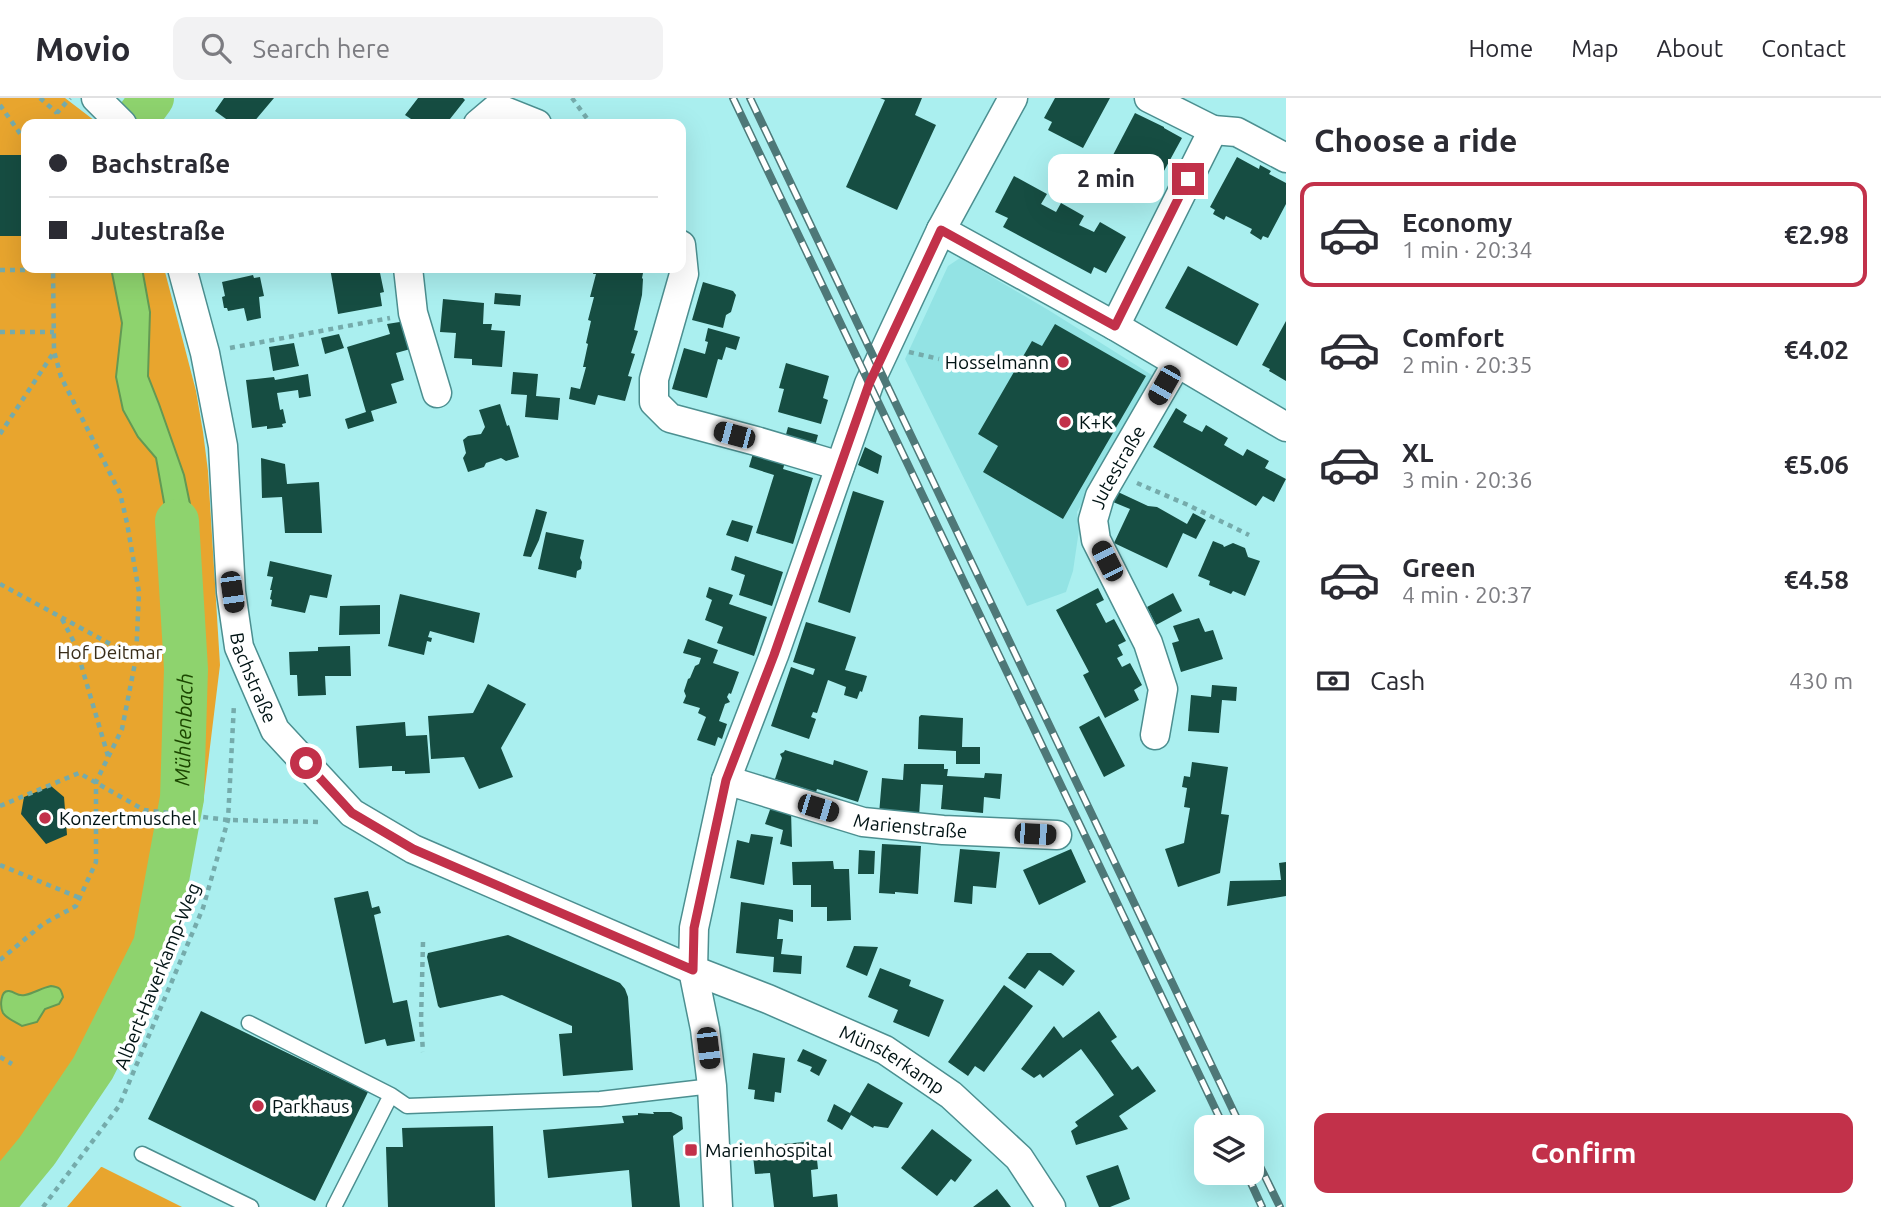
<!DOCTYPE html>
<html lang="en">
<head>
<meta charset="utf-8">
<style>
	:root { --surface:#fff; --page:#f2f2f3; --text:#2b2b33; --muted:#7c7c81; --line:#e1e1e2; --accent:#c2314a }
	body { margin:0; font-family:Ubuntu,sans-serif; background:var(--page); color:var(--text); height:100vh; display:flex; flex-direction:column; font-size:26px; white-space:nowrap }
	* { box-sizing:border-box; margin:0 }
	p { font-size:23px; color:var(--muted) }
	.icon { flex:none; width:38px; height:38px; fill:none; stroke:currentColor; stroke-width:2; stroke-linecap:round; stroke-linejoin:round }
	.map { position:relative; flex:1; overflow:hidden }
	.details { display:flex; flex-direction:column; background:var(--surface); width:595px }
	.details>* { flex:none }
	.top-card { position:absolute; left:21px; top:21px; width:665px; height:154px; border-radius:14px; box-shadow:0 7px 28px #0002; display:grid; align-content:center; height:154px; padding:0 28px; background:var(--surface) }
	.buttons { position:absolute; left:1194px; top:1017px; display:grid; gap:14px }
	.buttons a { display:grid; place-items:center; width:70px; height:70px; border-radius:14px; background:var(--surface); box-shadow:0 7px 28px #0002; font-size:35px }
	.end { position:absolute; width:32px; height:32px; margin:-16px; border:9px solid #c2314a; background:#fff; box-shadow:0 0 0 4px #fff }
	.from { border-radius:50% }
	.bubble { position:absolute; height:49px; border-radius:14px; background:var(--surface); box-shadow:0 7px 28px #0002; font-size:23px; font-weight:600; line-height:49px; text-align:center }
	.car { position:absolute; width:21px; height:42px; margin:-21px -10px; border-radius:9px; box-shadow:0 0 5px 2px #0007; background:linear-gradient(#222 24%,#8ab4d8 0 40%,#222 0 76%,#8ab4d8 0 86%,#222 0) }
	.top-card b { display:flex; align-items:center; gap:24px; height:66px; font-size:26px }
	.top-card b+b { border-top:2px solid var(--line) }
	.top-card i { width:18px; height:18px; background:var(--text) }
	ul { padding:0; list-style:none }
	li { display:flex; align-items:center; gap:21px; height:105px; margin:0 14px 10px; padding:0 14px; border:4px solid transparent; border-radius:14px }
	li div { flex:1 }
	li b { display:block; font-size:26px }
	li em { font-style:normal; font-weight:600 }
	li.on { border-color:var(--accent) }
	li>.icon { width:63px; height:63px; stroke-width:1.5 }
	h2 { padding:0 28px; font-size:32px; line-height:84px }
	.pay { display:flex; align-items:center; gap:18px; height:77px; padding:0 28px; font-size:26px }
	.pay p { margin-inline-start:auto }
	.button { display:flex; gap:14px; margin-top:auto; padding:14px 28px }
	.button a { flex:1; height:80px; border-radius:14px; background:var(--accent); color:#fff; font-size:28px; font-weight:600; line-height:80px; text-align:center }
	header { display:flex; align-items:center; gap:42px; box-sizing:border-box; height:98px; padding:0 35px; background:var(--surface); border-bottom:2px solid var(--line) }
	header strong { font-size:33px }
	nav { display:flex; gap:38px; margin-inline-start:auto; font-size:24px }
	.search { width:490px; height:63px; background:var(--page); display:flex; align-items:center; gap:18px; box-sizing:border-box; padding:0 24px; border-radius:14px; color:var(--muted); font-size:26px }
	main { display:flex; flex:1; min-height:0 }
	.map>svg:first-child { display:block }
	.built { fill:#93e3e4 }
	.green { fill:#e8a52e }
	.water { fill:#8ed36e; stroke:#639953; stroke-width:2 }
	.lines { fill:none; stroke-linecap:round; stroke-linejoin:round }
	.river { stroke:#8ed36e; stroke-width:44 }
	.building { fill:#164d42 }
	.service-casing { stroke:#4c8f90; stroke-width:17 }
	.minor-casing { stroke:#4c8f90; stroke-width:31 }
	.path { stroke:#75abab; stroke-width:4.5; stroke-dasharray:5 5; stroke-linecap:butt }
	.service { stroke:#fff; stroke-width:14 }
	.minor { stroke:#fff; stroke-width:28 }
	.rail-casing { stroke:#4e7878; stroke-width:8 }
	.rail { stroke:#fff; stroke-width:5; stroke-dasharray:16; stroke-linecap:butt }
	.route { stroke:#c2314a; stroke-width:9 }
	.poi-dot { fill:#c2314a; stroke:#fff; stroke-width:2.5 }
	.labels { text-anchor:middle; stroke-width:7; stroke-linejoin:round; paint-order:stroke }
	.poi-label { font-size:19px; fill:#001314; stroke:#fff; text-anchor:start }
	.street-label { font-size:19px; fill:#001314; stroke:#fff }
	.park-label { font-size:19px; fill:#3a2d1a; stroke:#fff }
	.water-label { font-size:21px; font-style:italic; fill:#1c4700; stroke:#fff }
</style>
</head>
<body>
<header>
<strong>Movio</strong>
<div class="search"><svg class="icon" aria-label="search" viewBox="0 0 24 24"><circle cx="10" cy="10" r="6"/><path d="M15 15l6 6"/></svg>Search here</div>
<nav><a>Home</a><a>Map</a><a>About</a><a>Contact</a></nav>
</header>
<main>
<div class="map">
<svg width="1286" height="1109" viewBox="0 0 1286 1109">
	<rect width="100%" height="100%" fill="#aaefef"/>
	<path class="built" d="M960,160L1050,213L1155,279L1077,414L1079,432L1073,473L1066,494L1027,508L905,261L948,168Z"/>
	<path class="green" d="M0,0H65L99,26H26V170H164L196,293L203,334L208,373L220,567L203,706L155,847L92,1000L10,1109H0Z
		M101,1069H102L182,1109H67Z"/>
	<path class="water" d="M111,170H142L150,214L148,278L159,306L184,377L190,406L195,482L165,484L171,443L156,360L138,339L123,312L116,279L122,225Z
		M51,888C60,889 61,891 63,899L59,906L45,911L37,924L22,928C16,924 7,921 3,915C0,909 0,892 9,893C16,894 17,899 25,897C35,895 41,890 51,888Z"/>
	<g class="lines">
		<g class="river">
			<path d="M133,26L152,0"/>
			<path id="s1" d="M0,1098L37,1053L93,970L155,847L182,700L186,571L177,423"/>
		</g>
	</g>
	<path class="building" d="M224,0H274L252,26H233L215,13Z
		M418,0H463L465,2L446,26H407L411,21L405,17Z
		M880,0H922L915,17L936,27L897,112L846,89L885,2Z
		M1055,0H1110L1083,50L1048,32L1052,24L1044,20Z
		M1135,15L1164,29V30L1182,40L1159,82L1113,57Z
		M0,57H23L24,138H0Z
		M1237,59L1259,71L1260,67L1271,73L1269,76L1286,85V106L1268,140L1263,138L1261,142L1250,135L1252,131L1226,118L1224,122L1213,116L1215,112L1210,109Z
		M1014,78L1047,96L1041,106L1056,114L1061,105L1084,118L1079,127L1094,134L1100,124L1126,139L1106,175L1094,169L1091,176L1003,129L1008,120L995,114Z
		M1188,168L1259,206L1237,248L1165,210Z
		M330,170H379L384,194L380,195L382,208L338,216Z
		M595,170H644L642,180L643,181L642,197L634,232L638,233L631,255L635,256L628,278L632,279L625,303L598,297L595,307L569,301L571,289L580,291L586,269H583L588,246L586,245L591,223L588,222L594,199H590L596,176H593Z
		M253,177L254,180L260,179L264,198L259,199L261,220L247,223L244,210L228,213L227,210H224L222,199L225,198L222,184Z
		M703,184L733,193L736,197L731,214L726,217L723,230L692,222Z
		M495,195L521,197L520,208L494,206Z
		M443,201L484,205L483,226H492L491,232L505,233L502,269L472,267V261L454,260L456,235L440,234Z
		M406,223L414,250L396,255L404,282L391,286L397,305L371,313L374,323L348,331L345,321L366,314L347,249L390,236L387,226Z
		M1286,223V283L1269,273L1270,271L1262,267Z
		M1055,226L1146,278L1063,421L983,374L998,348L978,336L1032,243L1042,248Z
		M708,230L740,239L736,252L726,249L722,262L718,261L707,300L672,291L684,250L705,256L708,244L705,243Z
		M339,236L344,250L325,256L321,240Z
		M294,245L299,268L273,273L269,249Z
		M786,265L829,278L823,300L828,302L821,326L778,314L784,291L779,290Z
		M513,274L538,276L536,298L560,300L558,322L525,319L527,297L511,296Z
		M308,276L311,298L299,300L298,292L277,295L280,312L283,311L286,325L282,326L283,329L267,331V328L252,330L246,282L274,279L275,282Z
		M500,306L507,328L509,327L519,359L506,363L501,360L486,365L484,369L468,374L463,360L466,355L463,342L468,338L481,336L485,329L479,312Z
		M1176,310L1187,317L1183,324L1202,334L1206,327L1228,340L1224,347L1243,358L1247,351L1269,363L1265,370L1286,381L1274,404L1263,398L1256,408L1153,349Z
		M788,329L818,337L815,348L785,340Z
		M865,349L882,358L878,376L858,367Z
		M754,352L786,361L783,371L813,380L793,446L756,435L774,377L749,369Z
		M261,360L285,366L287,386L319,384L322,435H285L282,399L262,400Z
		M853,393L884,403L850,515L818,504Z
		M1118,394L1148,408L1157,409L1187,426L1193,415L1206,422L1196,441L1183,435L1167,470L1114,445L1130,411L1113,404Z
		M536,411L547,414L539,442L531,459L523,458Z
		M732,422L753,428L748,444L726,437Z
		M546,434L584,442L580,460L582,464L581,471L577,473L576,480L538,471Z
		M1213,443L1223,447L1224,449L1233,445L1245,450L1248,459L1260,463L1245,498L1233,493L1231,496L1209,487L1210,483L1198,478Z
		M735,458L783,474L772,508L739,497L745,477L731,472Z
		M270,463L332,477L327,500L310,497L305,515L271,508L272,502L270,501L272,492H270L273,479L267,478Z
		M709,489L733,497L729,506L767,519L754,558L717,545L723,529L705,522L712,502L706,499Z
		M1098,490L1104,502L1096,506L1106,525L1114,521L1126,543L1118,547L1123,557L1117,560L1122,569L1130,565L1142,587L1134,592L1139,602L1105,620L1083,577L1089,574L1056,512Z
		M1173,495L1182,513L1156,527L1147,509Z
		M400,496L480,515L474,545L430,533L428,539L432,540L431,544L427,543L424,557L388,548Z
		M380,507V536L339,537L340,508Z
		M1199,520L1205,534L1213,532L1223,561L1181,574L1172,545L1179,543L1173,528Z
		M806,524L856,539L845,572L867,578L862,594L860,593L857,601L844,597L846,589L828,582L817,615L813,614L811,619L816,621L809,641L771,628L791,569L813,577L815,571L793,564Z
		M688,541L718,552L713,565L739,574L731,596L729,595L727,599L730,604L725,606L719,623L727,626L722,641L718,639L715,648L697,642L706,619L698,615L700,610L683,605L686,598L684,593L688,581L690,580L695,568L699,566L701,560L683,555Z
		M350,548L351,578H325L326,597L298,598L297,577H290L289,554L318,553V549Z
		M488,586L526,606L501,650L513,679L479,691L464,659L431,661L428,618L473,615Z
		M1212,587L1237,589L1236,603L1222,602L1219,635L1188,633L1191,597L1211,599Z
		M921,617L963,620L962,649H980V666H956V653L918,651L919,619Z
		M1099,618L1125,668L1104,679L1079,629Z
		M405,624L406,638L427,637L430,675L405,676V673H392V668L359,670L356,628Z
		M785,652L833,667L834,662L868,673L858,704L817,691L816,694L775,681L782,660L780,656L784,654Z
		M1192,664L1228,669L1221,716L1229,717L1220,775L1178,789L1165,751L1184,745L1190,710L1184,709L1187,690L1182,689L1184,678L1190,679Z
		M904,666H944V671H948L947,678L984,680L985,675L1002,676L1000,701L984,699L983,715L941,711L943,687L921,686L919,719L879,716L882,680L903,682Z
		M51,688L64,699L67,737L46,746L21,716L24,699Z
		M772,706L791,712L792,749L780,746L783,732L765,726Z
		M751,736L773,739L764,787L730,780L737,742L749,745Z
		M882,746L921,748L918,796L895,794V796L879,795Z
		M960,751L1000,754L996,790L973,788L972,806L954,804Z
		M1071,751L1086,784L1039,807L1023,772Z
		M859,752L875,753L874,776H858Z
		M833,763L834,771H849L851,822L827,823V809H811V787H793L792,764Z
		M1286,764V798L1227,808L1230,783L1281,782L1279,765Z
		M368,793L372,810L379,808L381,815L374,817L393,905L407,902L415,943L387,948L385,941L365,946L334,800Z
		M741,804L793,812V824L779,821L777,841H783L781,856L802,858L801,876L773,874L774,859L736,855Z
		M508,837L620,885L625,891L628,899L633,972L563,978L559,936L572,935V928L502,897L440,910L438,908L427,859L428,855Z
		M854,848L878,849L867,878L846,869Z
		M1027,855H1051L1075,873L1063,888L1039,872L1025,891L1008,880Z
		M880,870L911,882L909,888L944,902L929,939L893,924L898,912L868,899Z
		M1004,887L1033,908L984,974L975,968L968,978L948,964Z
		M201,913L368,994L315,1103L148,1021Z
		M1099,913L1117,939L1111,943L1121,957L1132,972L1138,968L1156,993L1119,1018L1128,1031L1076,1047L1071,1033L1078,1028L1075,1024L1114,997L1098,974L1081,951L1043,980L1040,976L1034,980L1021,971L1054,928L1063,940Z
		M803,951L827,962L819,978L810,973L812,969L797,963Z
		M753,955L785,960L781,995L775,994L774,1004L754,1001L755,992L748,991Z
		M868,985L903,1005L888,1030L874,1028L873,1030L851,1017L842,1032L827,1023L834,1006L850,1015Z
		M653,1014H671L682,1019L683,1031L673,1038L680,1109H632L629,1072L548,1080L543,1032L624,1025L622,1018L638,1017V1015L654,1016Z
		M493,1028L495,1109H388L386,1049H403L402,1030Z
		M932,1031L972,1062L955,1084L951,1081L937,1098L901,1070Z
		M815,1043L818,1071L811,1072L813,1099L837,1096L838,1109H774L770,1075L755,1076L752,1049Z
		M1118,1067L1130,1101L1110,1109H1099L1086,1078Z
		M997,1091L1011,1109H973Z"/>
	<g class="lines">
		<g class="service-casing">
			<path id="service" d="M249,925L391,997L407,1008L600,1001L712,988
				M142,1056L251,1109
				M334,1109L391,997"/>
		</g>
		<g class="minor-casing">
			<g id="minor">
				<path d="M96,0L122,26"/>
				<path d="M478,26L497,10L537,26"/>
				<path d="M1213,32L1237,34L1286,60"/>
				<path d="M941,132L1115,228L1286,329"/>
				<path d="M681,147L684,176L654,281V304L670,320L756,343L840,368"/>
				<path id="s2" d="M182,170L205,255L223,348L231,494L239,549L275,632L352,715L413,751L693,872L768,901L885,952L951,997L1019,1060L1051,1109"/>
				<path d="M408,170L413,215L437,295"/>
				<path d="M1115,228L1213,32L1149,0"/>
				<path id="s3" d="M1155,637L1163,591L1148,545L1096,442L1093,422L1100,398L1177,265"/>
				<path id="s4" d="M726,682L863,724L943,732L1057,737"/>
				<path d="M718,1109L712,988L705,931L693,872L694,830L726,682L774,557L869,286L941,132L1013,0"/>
			</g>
		</g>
		<path class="path" d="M40,0L57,15
			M572,0L591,26
			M0,7L26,44
			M56,26L57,15L70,0
			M23,99H26
			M0,172H30V170
			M0,234H54
			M230,250L390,220
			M909,254L939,261
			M0,336L54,254
			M1137,385L1188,407L1249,437
			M0,486L136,560
			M62,521L75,546L108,658
			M0,708L79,675L144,712L228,722L322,724
			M0,767L80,800
			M423,844L421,923L423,954
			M0,862L43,826L76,808L96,764V684L122,631L136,560L139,494L127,425L120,395L61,279L54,253L53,170
			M0,959L12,966
			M43,1109L119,1008L203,810L228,722L234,606"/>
		<use href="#service" class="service"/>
		<use href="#minor" class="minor"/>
		<g class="rail-casing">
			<path id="rail" d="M733,0L1224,1029
				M750,0L1241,1029
				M1251,1050L1280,1109
				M1246,1074L1262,1109"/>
		</g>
		<use href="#rail" class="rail"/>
	</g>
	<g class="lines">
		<path class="route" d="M306,665L352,715L413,751L693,872L694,830L726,682L774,557L869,286L941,132L1115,228L1188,81"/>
	</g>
	<g class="poi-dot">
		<circle cx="1063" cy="264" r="7"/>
		<circle cx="1065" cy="324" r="7"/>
		<circle cx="45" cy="720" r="7"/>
		<circle cx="258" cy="1008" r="7"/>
		<rect x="684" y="1045" width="14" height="14" rx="3.5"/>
	</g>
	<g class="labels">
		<g class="poi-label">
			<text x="1049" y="271" text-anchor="end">Hosselmann</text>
			<text x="1079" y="331">K+K</text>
			<text x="59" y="727">Konzertmuschel</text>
			<text x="272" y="1015">Parkhaus</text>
			<text x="705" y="1059">Marienhospital</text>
		</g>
		<g class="street-label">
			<text dy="7" stroke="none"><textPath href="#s3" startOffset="289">Jutestraße</textPath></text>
			<text dy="7" stroke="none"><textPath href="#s2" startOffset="418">Bachstraße</textPath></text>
			<text dy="7" stroke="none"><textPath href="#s4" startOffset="191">Marienstraße</textPath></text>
			<text transform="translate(157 878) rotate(-68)" y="7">Albert-Haverkamp-Weg</text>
			<text dy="7" stroke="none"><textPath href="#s2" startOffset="1183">Münsterkamp</textPath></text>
		</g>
		<g class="park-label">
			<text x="110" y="561">Hof Deitmar</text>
		</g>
		<g class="water-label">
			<text dy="7" stroke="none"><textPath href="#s1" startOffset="514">Mühlenbach</textPath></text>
		</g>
	</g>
</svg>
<div class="buttons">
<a><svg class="icon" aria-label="layers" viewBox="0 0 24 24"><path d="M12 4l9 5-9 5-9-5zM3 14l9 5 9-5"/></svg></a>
</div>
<i class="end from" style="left:306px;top:665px"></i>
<i class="end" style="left:1188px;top:81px"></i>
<div class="bubble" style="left:1048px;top:56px;width:116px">2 min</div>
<i class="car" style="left:1164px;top:287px;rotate:210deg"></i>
<i class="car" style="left:734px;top:337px;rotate:285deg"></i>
<i class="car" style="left:1107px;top:463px;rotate:333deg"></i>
<i class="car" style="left:232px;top:494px;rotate:172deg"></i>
<i class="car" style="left:818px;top:710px;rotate:107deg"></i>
<i class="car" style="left:1035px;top:736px;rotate:93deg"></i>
<i class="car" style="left:708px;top:950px;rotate:173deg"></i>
<div class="top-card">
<b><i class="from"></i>Bachstraße</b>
<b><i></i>Jutestraße</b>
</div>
</div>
<section class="details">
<h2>Choose a ride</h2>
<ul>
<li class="on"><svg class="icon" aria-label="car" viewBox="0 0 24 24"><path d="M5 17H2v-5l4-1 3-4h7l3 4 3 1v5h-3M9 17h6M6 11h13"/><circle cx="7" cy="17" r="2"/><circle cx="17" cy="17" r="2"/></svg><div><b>Economy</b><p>1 min · 20:34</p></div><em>€2.98</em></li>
<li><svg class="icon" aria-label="car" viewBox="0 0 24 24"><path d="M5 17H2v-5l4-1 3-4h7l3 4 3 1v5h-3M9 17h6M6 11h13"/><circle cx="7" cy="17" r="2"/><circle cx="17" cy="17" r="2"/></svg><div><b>Comfort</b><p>2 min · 20:35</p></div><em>€4.02</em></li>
<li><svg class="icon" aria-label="car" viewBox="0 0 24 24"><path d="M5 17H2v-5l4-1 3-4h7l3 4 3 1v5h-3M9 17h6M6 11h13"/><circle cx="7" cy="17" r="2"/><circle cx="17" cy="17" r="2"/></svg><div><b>XL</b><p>3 min · 20:36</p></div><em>€5.06</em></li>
<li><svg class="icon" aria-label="car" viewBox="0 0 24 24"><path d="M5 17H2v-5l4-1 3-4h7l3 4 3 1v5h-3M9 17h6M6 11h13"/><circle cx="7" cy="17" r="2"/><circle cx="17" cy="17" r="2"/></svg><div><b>Green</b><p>4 min · 20:37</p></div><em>€4.58</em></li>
</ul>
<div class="pay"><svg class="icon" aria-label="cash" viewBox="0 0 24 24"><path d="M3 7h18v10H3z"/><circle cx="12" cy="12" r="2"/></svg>Cash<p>430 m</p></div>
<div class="button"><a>Confirm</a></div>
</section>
</main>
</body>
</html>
